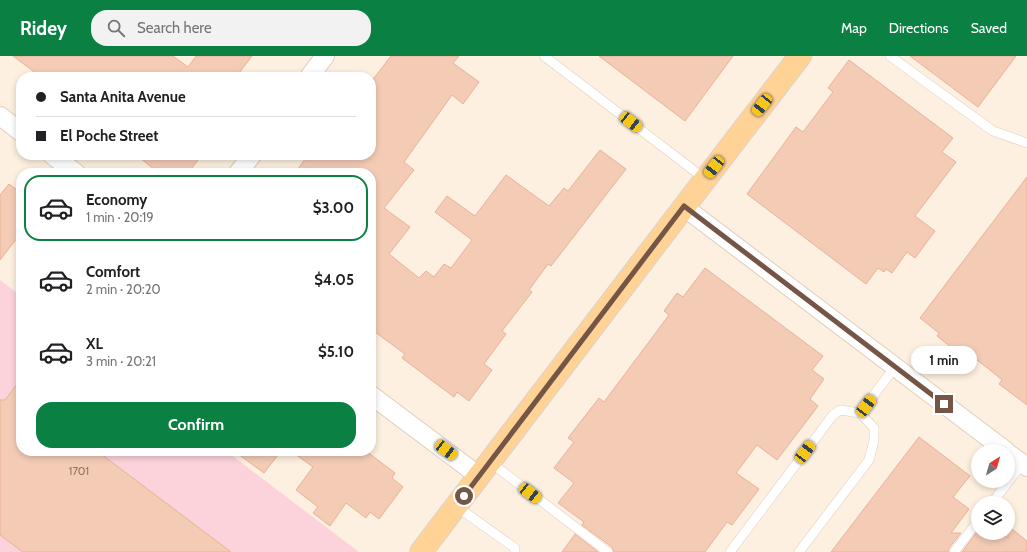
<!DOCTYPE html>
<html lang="en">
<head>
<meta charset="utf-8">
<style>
	:root { --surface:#fff; --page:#f2f2f2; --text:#202124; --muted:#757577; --line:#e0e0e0; --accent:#0b8043 }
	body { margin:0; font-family:Cabin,sans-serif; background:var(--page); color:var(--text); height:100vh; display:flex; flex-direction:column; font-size:15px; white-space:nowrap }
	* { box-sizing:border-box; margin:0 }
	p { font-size:13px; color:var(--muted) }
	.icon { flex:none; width:22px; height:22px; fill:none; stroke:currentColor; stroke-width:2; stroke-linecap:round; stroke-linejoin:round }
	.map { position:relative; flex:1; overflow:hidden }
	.drawer { position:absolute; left:16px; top:112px; width:360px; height:288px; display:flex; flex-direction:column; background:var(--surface); border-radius:16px; box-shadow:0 2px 6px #0003 }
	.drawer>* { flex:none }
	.banner { position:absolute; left:16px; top:16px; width:360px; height:88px; border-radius:16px; box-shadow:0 2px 6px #0003; display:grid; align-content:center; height:88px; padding:0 20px; background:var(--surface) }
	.needle { width:26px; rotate:37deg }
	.controls { position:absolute; left:971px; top:388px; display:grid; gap:8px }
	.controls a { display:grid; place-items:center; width:44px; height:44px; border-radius:50%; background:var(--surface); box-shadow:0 2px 6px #0003; font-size:20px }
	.end { position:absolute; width:18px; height:18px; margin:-9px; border:5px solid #755546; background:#fff; box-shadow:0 0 0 2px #fff }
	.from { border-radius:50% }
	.bubble { position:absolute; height:28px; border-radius:14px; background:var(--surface); box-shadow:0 2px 6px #0003; font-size:13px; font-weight:700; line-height:28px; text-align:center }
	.car { position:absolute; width:12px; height:24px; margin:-12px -6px; border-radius:5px; box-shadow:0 0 3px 1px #0007; background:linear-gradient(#f5c518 24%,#345 0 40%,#f5c518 0 76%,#345 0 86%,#f5c518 0) }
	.banner b { display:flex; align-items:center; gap:14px; height:38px; font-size:15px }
	.banner b+b { border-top:1px solid var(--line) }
	.banner i { width:10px; height:10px; background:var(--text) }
	ul { padding:7px 0 0; list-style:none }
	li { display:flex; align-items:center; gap:12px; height:66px; margin:0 8px 6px; padding:0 12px; border:2px solid transparent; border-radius:16px }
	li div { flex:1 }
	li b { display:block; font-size:15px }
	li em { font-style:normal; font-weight:700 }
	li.current { border-color:var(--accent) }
	li>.icon { width:36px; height:36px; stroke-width:1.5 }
	.primary-button { display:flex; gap:8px; margin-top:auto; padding:8px 20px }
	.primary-button a { flex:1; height:46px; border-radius:16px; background:var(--accent); color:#fff; font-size:16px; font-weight:700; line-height:46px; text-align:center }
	header { display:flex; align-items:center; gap:24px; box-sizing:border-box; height:56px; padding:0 20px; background:var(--accent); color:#fff }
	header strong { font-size:19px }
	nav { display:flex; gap:22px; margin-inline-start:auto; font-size:14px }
	.search { width:280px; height:36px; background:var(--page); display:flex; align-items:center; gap:10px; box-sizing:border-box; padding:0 14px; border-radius:16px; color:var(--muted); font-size:15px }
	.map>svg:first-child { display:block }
	.medical { fill:#fcd3da }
	.building { fill:#f4ccb6; stroke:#e8b196 }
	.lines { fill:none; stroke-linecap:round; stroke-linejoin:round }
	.lane-casing { stroke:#e2ccbc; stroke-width:10 }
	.street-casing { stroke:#e2ccbc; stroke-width:20 }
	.primary-casing { stroke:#dbd3cf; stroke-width:24 }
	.lane { stroke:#fff; stroke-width:9 }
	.street { stroke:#fff; stroke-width:18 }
	.primary { stroke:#ffd296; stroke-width:22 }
	.route { stroke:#755546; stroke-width:5 }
	.labels { text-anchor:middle; stroke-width:3.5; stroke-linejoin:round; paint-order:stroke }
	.number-label { font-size:11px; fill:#957362 }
</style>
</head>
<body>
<header>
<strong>Ridey</strong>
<div class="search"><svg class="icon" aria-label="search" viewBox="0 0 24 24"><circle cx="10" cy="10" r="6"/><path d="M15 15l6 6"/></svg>Search here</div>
<nav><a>Map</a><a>Directions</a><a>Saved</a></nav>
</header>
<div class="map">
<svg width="1027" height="496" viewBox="0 0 1027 496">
	<rect width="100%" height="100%" fill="#fdf0e0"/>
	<path class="medical" d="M0,224L21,240V395H226L359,496H0Z"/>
	<path class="building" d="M13,0H173L188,11L196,0H252L236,21H41Z
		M391,0H459L453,7L479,26L463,48L452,39L404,106L414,114L384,152L410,171L389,198L419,222L426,215L434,221L444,208L451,212L472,184L435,156L447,140L475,160L506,119L549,150L564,132L568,135L600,94L626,113L551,210L548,208L529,234L532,236L502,275L506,278L484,308L492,314L469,345L457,336L454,341L402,302L405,298L371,273V117H295L308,99H371V26Z
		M599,0H733L685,65Z
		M910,0H1016L978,51Z
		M849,4L953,82L942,96L956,106L915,160L935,175L915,202L907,196L892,217L886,213L884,216L878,212L866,228L747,138L796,71L803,76L833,36L828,32Z
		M136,99H202L188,117H159Z
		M1027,121V349L999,328L1002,324L990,314L960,291L956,295L937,280L939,277L920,262Z
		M9,128L21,137V177L0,204V139Z
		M705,212L823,300L812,314L824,323L810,343L818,350L777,404L757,389L736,417L759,433L732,469L727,466L705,496H614L612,491L582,469L584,466L558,447L574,427L554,412L574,386L568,382L599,342L604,346L669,259L664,255L677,237L683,241Z
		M21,323V395H97L231,496H23L0,479V344H5Z
		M919,381L970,420L953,441L969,453L951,477H961L949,492L948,496H831Z
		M234,395H281L264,417Z
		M291,395H366L395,417L392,422L403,431L379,463L370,456L366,462L346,447L330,470L313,457L318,451L296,434L313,411Z
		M1008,470L1027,485V496H962L976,477H1001L1008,482Z
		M575,478L598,496H562Z"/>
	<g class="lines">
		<g class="lane-casing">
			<path id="lane" d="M544,0L705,123
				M890,0L993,75L1027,87
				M860,357L895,311
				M490,406L608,496
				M992,447L1024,405
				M456,450L515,492V496
				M730,496L833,359L840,354L860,357L874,372V385L869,404L799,496
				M954,496L978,465"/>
		</g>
		<g class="street-casing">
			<path id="street" d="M309,21L325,0
				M0,60L21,76
				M52,99L76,117
				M238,117L252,99
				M684,151L1006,395
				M371,339L479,420
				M1008,397L1027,411"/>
		</g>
		<g class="primary-casing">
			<path id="primary" d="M421,496L684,151L800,0"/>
		</g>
		<use href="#lane" class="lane"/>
		<use href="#street" class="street"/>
		<use href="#primary" class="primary"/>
	</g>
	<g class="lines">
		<path class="route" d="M464,440L684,150L944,348"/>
	</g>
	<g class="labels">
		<g class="number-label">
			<text x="79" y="419">1701</text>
		</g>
	</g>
</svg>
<div class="controls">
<a><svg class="needle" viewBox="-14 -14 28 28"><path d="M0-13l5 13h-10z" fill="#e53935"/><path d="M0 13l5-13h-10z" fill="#757577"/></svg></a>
<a><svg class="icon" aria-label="layers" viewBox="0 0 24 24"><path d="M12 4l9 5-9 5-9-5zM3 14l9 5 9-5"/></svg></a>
</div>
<i class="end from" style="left:464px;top:440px"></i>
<i class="end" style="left:944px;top:348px"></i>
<div class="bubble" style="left:911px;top:290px;width:66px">1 min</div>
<i class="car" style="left:762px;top:49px;rotate:218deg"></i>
<i class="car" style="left:631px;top:66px;rotate:128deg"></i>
<i class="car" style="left:714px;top:111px;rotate:218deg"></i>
<i class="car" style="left:866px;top:350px;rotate:37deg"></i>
<i class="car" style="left:446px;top:394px;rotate:127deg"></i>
<i class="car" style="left:805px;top:396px;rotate:37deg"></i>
<i class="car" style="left:530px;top:437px;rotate:128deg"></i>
<div class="banner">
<b><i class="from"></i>Santa Anita Avenue</b>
<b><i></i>El Poche Street</b>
</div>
<section class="drawer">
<ul>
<li class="current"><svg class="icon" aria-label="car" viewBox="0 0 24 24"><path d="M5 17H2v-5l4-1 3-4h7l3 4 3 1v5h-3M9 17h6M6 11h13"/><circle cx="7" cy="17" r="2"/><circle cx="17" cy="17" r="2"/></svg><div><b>Economy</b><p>1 min · 20:19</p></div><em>$3.00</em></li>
<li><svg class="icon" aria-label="car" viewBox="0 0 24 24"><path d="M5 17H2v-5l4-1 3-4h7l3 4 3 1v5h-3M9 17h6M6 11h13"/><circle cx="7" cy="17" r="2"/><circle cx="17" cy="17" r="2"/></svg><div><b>Comfort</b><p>2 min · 20:20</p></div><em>$4.05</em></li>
<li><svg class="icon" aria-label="car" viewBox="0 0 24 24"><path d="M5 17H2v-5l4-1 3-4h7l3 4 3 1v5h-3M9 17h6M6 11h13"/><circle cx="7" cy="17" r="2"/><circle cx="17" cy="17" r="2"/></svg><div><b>XL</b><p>3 min · 20:21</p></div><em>$5.10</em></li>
</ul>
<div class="primary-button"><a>Confirm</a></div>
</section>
</div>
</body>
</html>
